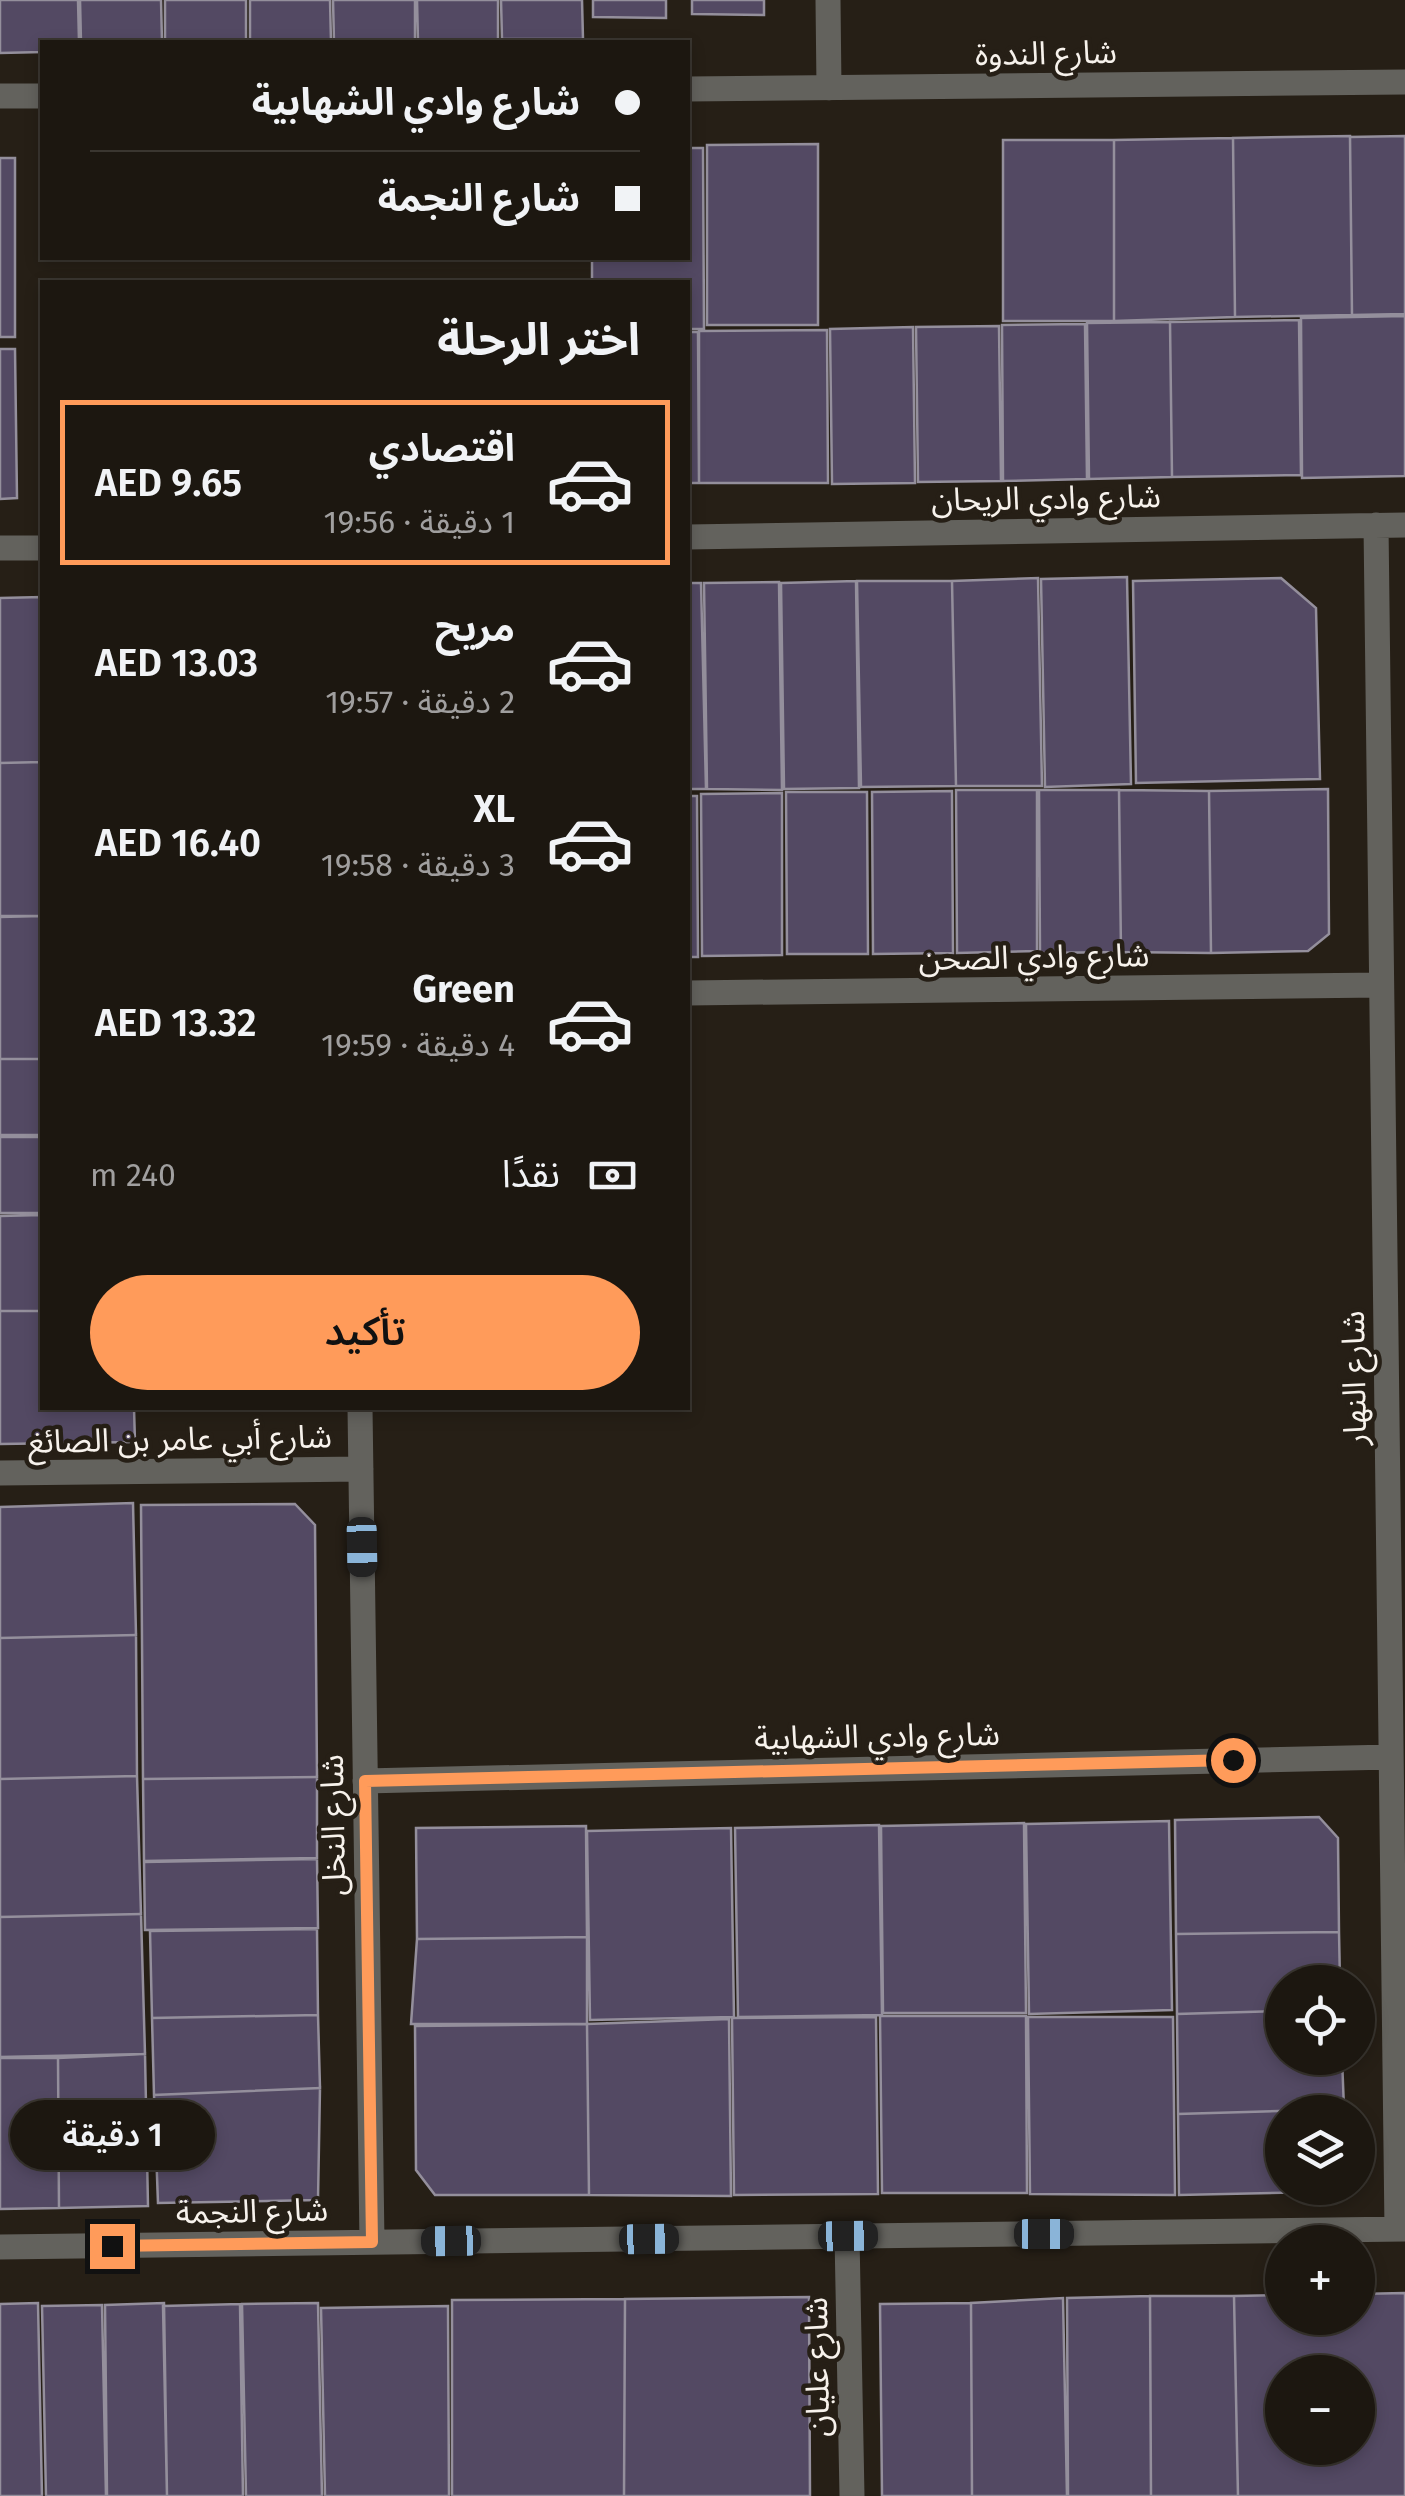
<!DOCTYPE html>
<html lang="ar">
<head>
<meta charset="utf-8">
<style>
	:root { --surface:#1c1710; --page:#29241e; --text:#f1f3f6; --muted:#a09f9f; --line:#3a3630; --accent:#ff9b5a }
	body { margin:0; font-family:"Fira Sans","Noto Sans Arabic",sans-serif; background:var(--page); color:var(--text); direction:rtl; height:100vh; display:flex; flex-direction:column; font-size:38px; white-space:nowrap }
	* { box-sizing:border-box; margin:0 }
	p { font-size:32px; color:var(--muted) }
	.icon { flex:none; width:55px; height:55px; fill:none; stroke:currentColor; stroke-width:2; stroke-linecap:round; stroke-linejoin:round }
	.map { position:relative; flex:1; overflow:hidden; direction:ltr }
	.side { position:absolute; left:40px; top:280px; width:650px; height:1130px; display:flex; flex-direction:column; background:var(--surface); border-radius:0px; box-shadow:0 5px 15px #0003,0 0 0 2px var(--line); direction:rtl }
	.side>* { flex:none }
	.top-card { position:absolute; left:40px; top:40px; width:650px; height:220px; border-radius:0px; box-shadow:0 5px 15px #0003,0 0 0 2px var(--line); direction:rtl; display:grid; align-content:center; height:220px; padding:0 50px; background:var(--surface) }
	.buttons { position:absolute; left:1265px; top:1965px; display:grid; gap:20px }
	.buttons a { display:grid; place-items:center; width:110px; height:110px; border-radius:50%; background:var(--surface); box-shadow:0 5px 15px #0003,0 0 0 2px var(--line); font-size:50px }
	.end { position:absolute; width:45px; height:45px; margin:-22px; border:12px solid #ff9b5a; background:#111; box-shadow:0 0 0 5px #111 }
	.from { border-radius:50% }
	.bubble { position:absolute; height:70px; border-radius:35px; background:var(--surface); box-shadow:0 5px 15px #0003,0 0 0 2px var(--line); font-size:32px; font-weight:600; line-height:70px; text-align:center; direction:rtl }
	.car { position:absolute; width:30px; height:60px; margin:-30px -15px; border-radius:12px; box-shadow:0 0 8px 2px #0007; background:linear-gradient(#222 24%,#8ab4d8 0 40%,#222 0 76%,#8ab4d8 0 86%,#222 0) }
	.top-card b { display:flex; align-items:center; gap:35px; height:95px; font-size:38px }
	.top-card b+b { border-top:2px solid var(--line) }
	.top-card i { width:25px; height:25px; background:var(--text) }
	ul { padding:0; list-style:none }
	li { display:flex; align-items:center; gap:30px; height:165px; margin:0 20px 15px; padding:0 30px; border:5px solid transparent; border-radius:0px }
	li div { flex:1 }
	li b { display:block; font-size:38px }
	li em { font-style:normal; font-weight:600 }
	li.on { border-color:var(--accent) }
	li>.icon { width:90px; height:90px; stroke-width:1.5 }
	h2 { padding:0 50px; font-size:45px; line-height:120px }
	.pay { display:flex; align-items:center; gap:25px; height:110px; padding:0 50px; font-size:38px }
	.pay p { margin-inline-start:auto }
	.action { display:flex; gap:20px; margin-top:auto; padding:20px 50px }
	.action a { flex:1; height:115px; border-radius:60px; background:var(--accent); color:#111; font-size:40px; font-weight:600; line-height:115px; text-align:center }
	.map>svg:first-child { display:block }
	.building { fill:#534963; stroke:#948f9c; stroke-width:2.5; fill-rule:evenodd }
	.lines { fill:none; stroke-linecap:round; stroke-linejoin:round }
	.street { stroke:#63625d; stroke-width:25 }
	.route { stroke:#ff9b5a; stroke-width:12 }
	.labels { text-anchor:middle; stroke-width:9; stroke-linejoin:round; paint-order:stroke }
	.street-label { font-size:32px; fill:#f7f2ec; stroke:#261f16 }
</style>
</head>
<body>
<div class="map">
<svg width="1405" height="2496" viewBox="0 0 1405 2496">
	<rect width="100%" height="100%" fill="#261f16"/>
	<path class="building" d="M0,0H78L79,42H42V52L0,53Z
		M80,0H161L162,42H81Z
		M165,0H246V42H165Z
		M250,0H330L331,42H250Z
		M333,0H415V41L334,42Z
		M417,0H498V39L418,41Z
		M501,0H582L583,39H502Z
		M593,0H666V18L593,17Z
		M692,0H764V15L692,14Z
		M1350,136L1352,315L1235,317L1233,138Z
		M1405,136V314L1352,315L1350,137Z
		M1233,138L1235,317L1114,321V140Z
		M1003,140H1114V321H1003Z
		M818,144V325H707V145Z
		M688,148H703L704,329H688V282H592V258H688Z
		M0,158H15V337H0Z
		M1405,316V476L1302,478L1301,318Z
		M1299,320L1301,475L1172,477L1170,322Z
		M1170,322L1172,477L1089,479L1087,323Z
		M1085,324L1087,479L1003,481L1002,325Z
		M999,326L1001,481L918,482L916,327Z
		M913,327L915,483L832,484L830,329Z
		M827,330L828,483H699V331Z
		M688,332H698L699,483H688Z
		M0,349H15L17,498L0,499Z
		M1127,577L1131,784L1045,787L1041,579Z
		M1038,578L1042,786H956L952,581Z
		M1281,578L1316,608L1320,779L1136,783L1133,581Z
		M856,581L859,788L784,789L781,583Z
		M857,581H952L956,786L861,787Z
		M779,582L782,790L707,789L704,583Z
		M688,583H701L706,789H688Z
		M42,597V762L0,763V598Z
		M42,762V916H0V763Z
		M1328,789L1329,934L1308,951L1211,953L1209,791Z
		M956,790H1037V951L957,953Z
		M1039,790H1119L1121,952L1040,953Z
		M1119,790L1209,791L1211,953L1121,952Z
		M952,791L953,953L873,954L872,792Z
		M786,792H867L868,954H787Z
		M782,793V955L702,956L701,794Z
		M688,796H697L698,957H688Z
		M42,916V1059H0V917Z
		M0,1059H42V1135H0Z
		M0,1137H42V1213H0Z
		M42,1215V1311H0V1216Z
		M0,1311H42V1408H134L135,1442L0,1444Z
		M133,1503L136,1635L0,1638V1507Z
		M295,1504L315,1525L317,1777L143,1779L141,1505Z
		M136,1635L137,1776L0,1779V1638Z
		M137,1776L141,1914L0,1917V1779Z
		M317,1777V1858L144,1861L143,1779Z
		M1319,1817L1338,1838L1339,1932L1176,1934L1175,1820Z
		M1169,1821L1172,2010L1029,2014L1026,1824Z
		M1024,1823L1026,2013H883L881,1826Z
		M879,1825L882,2015L738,2017L735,1828Z
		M586,1826L587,1937L417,1939L416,1828Z
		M731,1828L734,2017L590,2020L587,1831Z
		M317,1859L318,1928L145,1930L144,1862Z
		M141,1914L145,2054L0,2057V1917Z
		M317,1929L318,2015L152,2018L150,1931Z
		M1339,1932L1340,1982H1282V2011L1177,2014L1176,1934Z
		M587,1937V2024H411L417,1939Z
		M1282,2011V2058H1342L1344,2109L1178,2114L1177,2014Z
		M318,2015L320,2088L154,2095L152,2018Z
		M880,2016H1026L1027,2193H882Z
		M876,2017L878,2194L734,2195L732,2018Z
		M1028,2017H1173L1175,2195L1030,2194Z
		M729,2019L731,2196L589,2195L587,2024Z
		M587,2024L589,2195H435L416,2170L415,2026Z
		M145,2054L148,2206L59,2208L58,2058Z
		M0,2058H58L59,2208L0,2209Z
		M320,2088L318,2200L158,2203L154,2095Z
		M1344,2109V2112H1282V2188H1321L1315,2192L1179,2195L1178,2114Z
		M1405,2293V2496H1238L1234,2296L1282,2295V2318H1358V2294ZM1282,2372H1358V2448H1282Z
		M1150,2296H1234L1238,2496H1151Z
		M1150,2296L1151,2496H1068L1067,2298Z
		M809,2297L810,2496H624L625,2299Z
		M1063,2298L1067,2496H972L971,2303Z
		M625,2299L624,2496H452V2300Z
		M38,2303L42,2496H0V2304Z
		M164,2303L167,2496H107L105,2305Z
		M318,2303L322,2496H246L242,2304Z
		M971,2303L972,2496H882L880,2304Z
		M240,2304L243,2496H167L163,2306Z
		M102,2305L106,2496H46L42,2306Z
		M448,2306L449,2496H325L321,2308Z"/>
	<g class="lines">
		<path class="street" d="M828,0L829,88
			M688,89L1405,82
			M0,96H42
			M1376,525L1397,2229
			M688,537L1405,525
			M0,548H42
			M688,993L1381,985
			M360,1408L372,2242
			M0,1473L361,1469
			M365,1781L1391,1757
			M847,2236L852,2496
			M0,2247L1405,2229"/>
	</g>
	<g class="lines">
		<path class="route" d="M112,2246L372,2242L365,1781L1233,1760"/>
	</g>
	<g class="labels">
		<g class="street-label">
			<text transform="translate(1046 53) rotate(-1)" y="11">شارع الندوة</text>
			<text transform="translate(1046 498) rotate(-1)" y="11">شارع وادي الريحان</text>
			<text transform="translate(1034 957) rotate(-1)" y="11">شارع وادي الصحن</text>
			<text transform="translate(1354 1378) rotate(-91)" y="11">شارع النهار</text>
			<text transform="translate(180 1439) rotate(-1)" y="11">شارع أبي عامر بن الصائغ</text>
			<text transform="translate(877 1736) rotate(-1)" y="11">شارع وادي الشهابية</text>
			<text transform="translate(333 1825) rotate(-91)" y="11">شارع النخل</text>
			<text transform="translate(252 2211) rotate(-1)" y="11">شارع النجمة</text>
			<text transform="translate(817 2367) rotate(-91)" y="11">شارع عليان</text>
		</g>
	</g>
</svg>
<div class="buttons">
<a><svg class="icon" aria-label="locate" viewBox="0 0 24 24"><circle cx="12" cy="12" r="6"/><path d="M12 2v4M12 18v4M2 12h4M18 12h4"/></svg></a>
<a><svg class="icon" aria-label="layers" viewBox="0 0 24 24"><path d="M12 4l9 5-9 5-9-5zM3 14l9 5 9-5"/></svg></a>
<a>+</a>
<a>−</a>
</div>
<i class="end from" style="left:1233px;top:1760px"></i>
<i class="end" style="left:112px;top:2246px"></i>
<div class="bubble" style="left:10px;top:2100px;width:205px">1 دقيقة</div>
<i class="car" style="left:362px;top:1547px;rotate:179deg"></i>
<i class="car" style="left:1044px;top:2234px;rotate:90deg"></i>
<i class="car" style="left:848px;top:2236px;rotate:89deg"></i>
<i class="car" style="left:649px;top:2239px;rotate:89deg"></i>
<i class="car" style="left:451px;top:2241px;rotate:269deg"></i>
<div class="top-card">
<b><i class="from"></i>شارع وادي الشهابية</b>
<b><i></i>شارع النجمة</b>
</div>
<section class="side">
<h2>اختر الرحلة</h2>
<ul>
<li class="on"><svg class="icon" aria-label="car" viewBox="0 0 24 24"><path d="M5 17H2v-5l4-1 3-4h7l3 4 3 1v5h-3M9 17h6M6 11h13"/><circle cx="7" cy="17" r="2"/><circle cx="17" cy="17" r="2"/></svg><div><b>اقتصادي</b><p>1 دقيقة · 19:56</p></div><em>AED 9.65</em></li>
<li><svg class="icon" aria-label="car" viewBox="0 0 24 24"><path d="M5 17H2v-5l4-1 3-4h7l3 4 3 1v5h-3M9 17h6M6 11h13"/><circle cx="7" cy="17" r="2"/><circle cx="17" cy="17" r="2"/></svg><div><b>مريح</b><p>2 دقيقة · 19:57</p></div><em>AED 13.03</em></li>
<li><svg class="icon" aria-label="car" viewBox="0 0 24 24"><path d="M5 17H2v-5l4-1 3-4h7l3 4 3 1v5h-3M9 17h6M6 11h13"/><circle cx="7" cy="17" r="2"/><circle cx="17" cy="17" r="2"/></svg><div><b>XL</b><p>3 دقيقة · 19:58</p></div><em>AED 16.40</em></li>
<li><svg class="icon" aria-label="car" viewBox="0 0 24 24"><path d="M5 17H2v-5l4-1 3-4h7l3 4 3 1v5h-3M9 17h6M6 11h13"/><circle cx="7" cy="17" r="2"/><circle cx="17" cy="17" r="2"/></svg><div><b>Green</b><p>4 دقيقة · 19:59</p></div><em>AED 13.32</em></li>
</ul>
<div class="pay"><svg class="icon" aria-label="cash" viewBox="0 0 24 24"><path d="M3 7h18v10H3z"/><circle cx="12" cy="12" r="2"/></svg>نقدًا<p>240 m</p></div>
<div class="action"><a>تأكيد</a></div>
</section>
</div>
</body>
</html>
